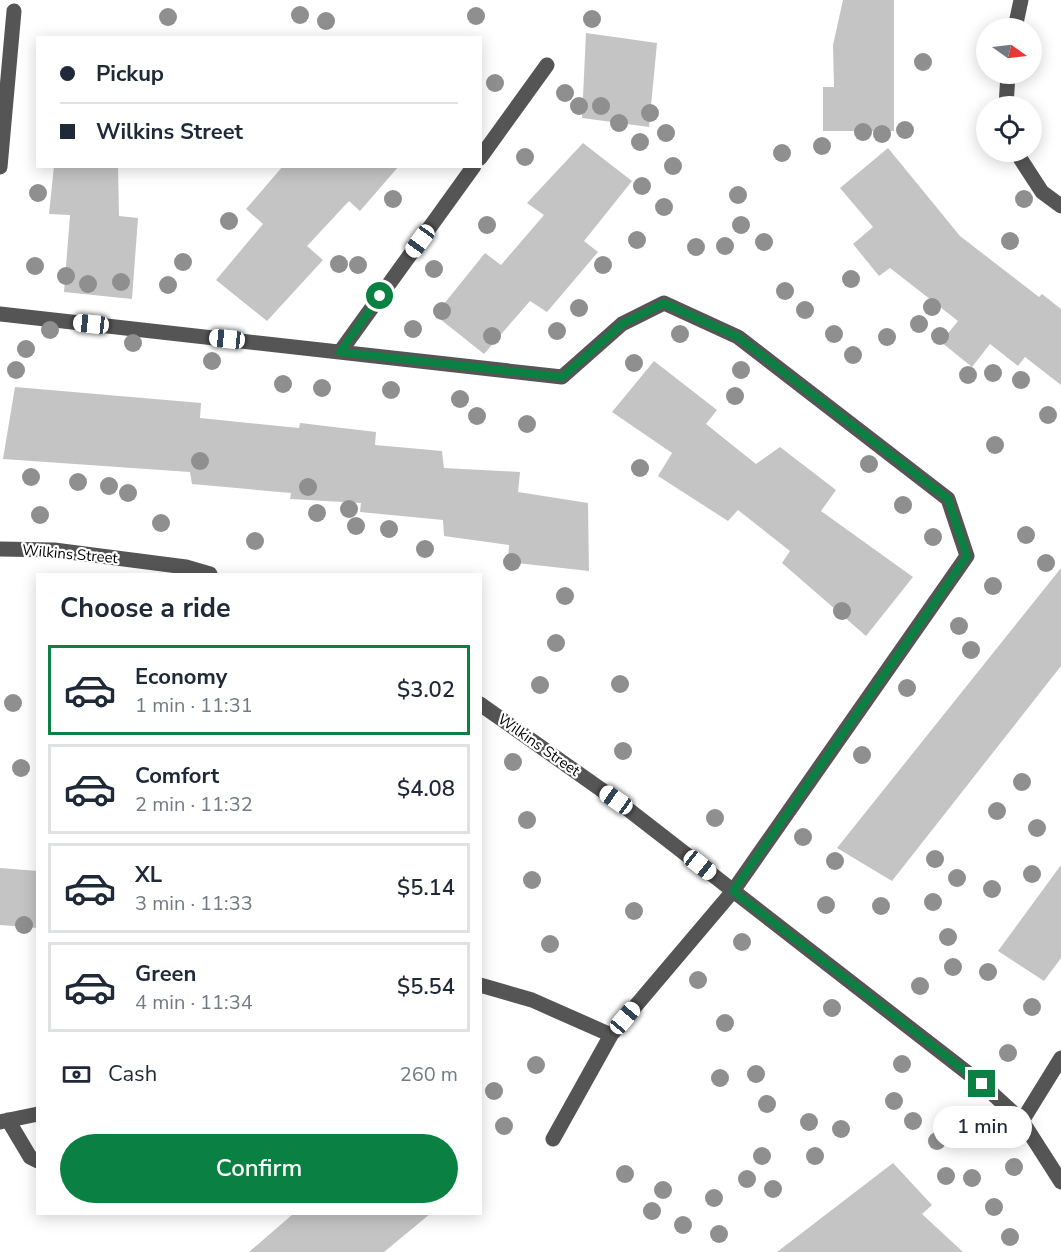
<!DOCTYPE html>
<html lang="en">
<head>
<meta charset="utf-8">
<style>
	:root { --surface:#fff; --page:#f6f6f7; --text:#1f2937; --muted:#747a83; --line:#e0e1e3; --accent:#0b8043 }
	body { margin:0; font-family:"Nunito Sans",sans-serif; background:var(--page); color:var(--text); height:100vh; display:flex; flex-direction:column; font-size:22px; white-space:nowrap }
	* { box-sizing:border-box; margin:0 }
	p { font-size:20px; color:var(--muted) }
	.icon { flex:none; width:33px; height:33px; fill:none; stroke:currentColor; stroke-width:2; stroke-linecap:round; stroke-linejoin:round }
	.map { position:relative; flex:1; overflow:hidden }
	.sheet { position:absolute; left:36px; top:573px; width:446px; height:642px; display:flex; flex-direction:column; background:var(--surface); border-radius:0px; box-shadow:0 3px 15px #0003 }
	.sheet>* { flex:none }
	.guide { position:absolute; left:36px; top:36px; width:446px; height:132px; border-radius:0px; box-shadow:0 3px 15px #0003; display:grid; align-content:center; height:132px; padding:0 24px; background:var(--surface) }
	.needle { width:39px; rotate:104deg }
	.fabs { position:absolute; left:976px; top:18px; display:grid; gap:12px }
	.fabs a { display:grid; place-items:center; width:66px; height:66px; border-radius:50%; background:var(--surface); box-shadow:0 3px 15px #0003; font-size:30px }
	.end { position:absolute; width:27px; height:27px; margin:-14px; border:8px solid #0b8043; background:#fff; box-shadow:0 0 0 3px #fff }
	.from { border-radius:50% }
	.bubble { position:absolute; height:42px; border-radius:21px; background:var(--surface); box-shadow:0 3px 15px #0003; font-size:20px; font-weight:600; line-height:42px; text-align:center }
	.car { position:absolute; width:18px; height:36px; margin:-18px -9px; border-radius:8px; box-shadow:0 0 4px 2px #0007; background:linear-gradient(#fff 24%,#345 0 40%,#fff 0 76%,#345 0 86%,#fff 0) }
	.guide b { display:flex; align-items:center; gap:21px; height:57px; font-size:22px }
	.guide b+b { border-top:2px solid var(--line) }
	.guide i { width:15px; height:15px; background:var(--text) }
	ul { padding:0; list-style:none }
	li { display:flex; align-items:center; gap:18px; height:90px; margin:0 12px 9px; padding:0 12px; border:3px solid var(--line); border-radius:0px }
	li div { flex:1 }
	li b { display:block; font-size:22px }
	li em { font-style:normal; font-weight:600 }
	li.current { border-color:var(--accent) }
	li>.icon { width:54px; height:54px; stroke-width:1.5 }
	h2 { padding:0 24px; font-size:27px; line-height:72px }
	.pay { display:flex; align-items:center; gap:15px; height:66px; padding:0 24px; font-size:22px }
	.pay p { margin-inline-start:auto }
	.action { display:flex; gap:12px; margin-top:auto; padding:12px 24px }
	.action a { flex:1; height:69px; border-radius:36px; background:var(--accent); color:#fff; font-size:24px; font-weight:600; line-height:69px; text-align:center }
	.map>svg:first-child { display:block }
	.building { fill:#c4c4c4 }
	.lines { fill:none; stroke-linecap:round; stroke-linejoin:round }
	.minor { stroke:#555; stroke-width:15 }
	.tree { fill:#8f8f8f }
	.route { stroke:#0b8043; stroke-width:8 }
	.labels { text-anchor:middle; stroke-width:4.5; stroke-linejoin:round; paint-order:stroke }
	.street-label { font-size:15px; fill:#000; stroke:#fff }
</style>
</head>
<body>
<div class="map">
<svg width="1061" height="1252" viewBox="0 0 1061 1252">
	<rect width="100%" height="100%" fill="#fff"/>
	<path class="building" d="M843,0H894V131H823V87H834L833,45Z
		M586,33L657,43L649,127L582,118Z
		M583,143L632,181L584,241L598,252L547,312L530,301L484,354L435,315L485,253L501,265L544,215L527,203Z
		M888,148L960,236L1039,297L1042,294L1061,309V385L1025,357L1018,366L990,344L972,367L941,342L958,321L890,268L879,276L853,244L873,227L840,188Z
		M54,166H118L119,216L138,218L132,299L64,292L70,215L49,214Z
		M283,166H399L360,211L349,201L307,246L323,260L267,321L216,280L263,224L246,209Z
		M654,361L717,410L706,424L756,464L780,447L836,490L821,511L913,577L866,636L782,563L790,551L738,510L728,521L658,476L672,453L612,412Z
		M15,387L201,403L200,418L299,428L300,423L376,432L375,445L442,451L444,468L520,472L518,492L588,503L589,571L508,562L509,545L444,536L443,520L360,512L361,503L290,499L291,493L192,484L190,472L3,459Z
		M1061,568V666L892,881L837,848Z
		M1061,865V958L1044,981L998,951Z
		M0,868L38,871V928L0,925Z
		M893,1163L932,1205L922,1214L963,1252H777Z
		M293,1214H430L384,1252H249Z"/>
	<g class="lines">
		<path class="minor" d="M1015,28L1021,0
			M1006,106L1008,74
			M1016,152L1042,192L1061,206
			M480,158L547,65
			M0,167L14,11
			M0,314L562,377L622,324L664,303L738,337L948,499L967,556L733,891L611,1035L553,1139
			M340,352L474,166
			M0,549L54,550L186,567L210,574
			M480,704L616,800L982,1084L1022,1121L1061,1182
			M480,985L532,1000L611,1035
			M8,1120L30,1157L38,1161
			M1022,1121L1061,1058
			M0,1122L38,1114"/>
	</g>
	<g class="tree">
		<circle cx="300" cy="15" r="9"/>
		<circle cx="476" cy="16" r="9"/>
		<circle cx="168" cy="17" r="9"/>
		<circle cx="592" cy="19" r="9"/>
		<circle cx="326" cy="21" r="9"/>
		<circle cx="923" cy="62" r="9"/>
		<circle cx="495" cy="83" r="9"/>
		<circle cx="565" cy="93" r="9"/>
		<circle cx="579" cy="106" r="9"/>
		<circle cx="601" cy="106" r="9"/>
		<circle cx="650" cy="113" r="9"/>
		<circle cx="619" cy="123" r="9"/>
		<circle cx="905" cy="130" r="9"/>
		<circle cx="863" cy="132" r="9"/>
		<circle cx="666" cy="133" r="9"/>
		<circle cx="882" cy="134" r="9"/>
		<circle cx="640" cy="142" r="9"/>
		<circle cx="822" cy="146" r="9"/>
		<circle cx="782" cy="153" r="9"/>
		<circle cx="525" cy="157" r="9"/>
		<circle cx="673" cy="166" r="9"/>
		<circle cx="642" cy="186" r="9"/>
		<circle cx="38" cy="193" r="9"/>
		<circle cx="738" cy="195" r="9"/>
		<circle cx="393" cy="199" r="9"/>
		<circle cx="1024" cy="199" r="9"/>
		<circle cx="664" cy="207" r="9"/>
		<circle cx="229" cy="221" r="9"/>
		<circle cx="487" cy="225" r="9"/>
		<circle cx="741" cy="225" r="9"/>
		<circle cx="637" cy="240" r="9"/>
		<circle cx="1010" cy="241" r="9"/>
		<circle cx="764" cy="242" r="9"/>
		<circle cx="725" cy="246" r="9"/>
		<circle cx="696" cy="247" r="9"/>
		<circle cx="183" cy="262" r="9"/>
		<circle cx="339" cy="264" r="9"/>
		<circle cx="358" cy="265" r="9"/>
		<circle cx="603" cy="265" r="9"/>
		<circle cx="35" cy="266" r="9"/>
		<circle cx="434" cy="269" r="9"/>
		<circle cx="66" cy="276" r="9"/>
		<circle cx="851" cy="279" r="9"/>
		<circle cx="121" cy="282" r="9"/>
		<circle cx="88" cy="284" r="9"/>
		<circle cx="168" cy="285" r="9"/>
		<circle cx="785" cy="291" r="9"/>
		<circle cx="932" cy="307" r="9"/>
		<circle cx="579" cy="308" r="9"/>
		<circle cx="805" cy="310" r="9"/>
		<circle cx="442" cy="311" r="9"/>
		<circle cx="919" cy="324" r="9"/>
		<circle cx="413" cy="329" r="9"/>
		<circle cx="50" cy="330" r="9"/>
		<circle cx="557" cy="331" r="9"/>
		<circle cx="680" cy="334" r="9"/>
		<circle cx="834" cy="334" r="9"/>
		<circle cx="492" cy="336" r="9"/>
		<circle cx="940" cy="336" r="9"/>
		<circle cx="887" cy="337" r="9"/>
		<circle cx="133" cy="343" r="9"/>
		<circle cx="26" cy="349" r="9"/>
		<circle cx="853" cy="355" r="9"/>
		<circle cx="212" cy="361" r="9"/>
		<circle cx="634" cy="363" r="9"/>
		<circle cx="16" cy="370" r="9"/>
		<circle cx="741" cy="370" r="9"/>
		<circle cx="993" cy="373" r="9"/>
		<circle cx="968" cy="375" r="9"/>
		<circle cx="1021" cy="380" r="9"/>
		<circle cx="283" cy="384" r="9"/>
		<circle cx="322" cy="388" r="9"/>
		<circle cx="391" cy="390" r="9"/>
		<circle cx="735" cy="396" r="9"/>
		<circle cx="460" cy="399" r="9"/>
		<circle cx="1048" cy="415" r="9"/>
		<circle cx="477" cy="416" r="9"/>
		<circle cx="527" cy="424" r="9"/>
		<circle cx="995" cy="445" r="9"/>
		<circle cx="200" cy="461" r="9"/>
		<circle cx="869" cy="464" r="9"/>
		<circle cx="640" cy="468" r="9"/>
		<circle cx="31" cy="477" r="9"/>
		<circle cx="78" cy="482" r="9"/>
		<circle cx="109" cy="486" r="9"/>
		<circle cx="308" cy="487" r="9"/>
		<circle cx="128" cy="493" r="9"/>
		<circle cx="903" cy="505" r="9"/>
		<circle cx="349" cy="509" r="9"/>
		<circle cx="317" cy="513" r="9"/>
		<circle cx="40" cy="515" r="9"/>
		<circle cx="161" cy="523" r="9"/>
		<circle cx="356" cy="526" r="9"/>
		<circle cx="389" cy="529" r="9"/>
		<circle cx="1026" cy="535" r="9"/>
		<circle cx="933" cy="537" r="9"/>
		<circle cx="255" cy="541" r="9"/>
		<circle cx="425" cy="549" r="9"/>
		<circle cx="512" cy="562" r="9"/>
		<circle cx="1046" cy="563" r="9"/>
		<circle cx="993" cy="586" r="9"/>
		<circle cx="565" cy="596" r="9"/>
		<circle cx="842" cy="611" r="9"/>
		<circle cx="959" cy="626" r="9"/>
		<circle cx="556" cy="643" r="9"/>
		<circle cx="971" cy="650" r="9"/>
		<circle cx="620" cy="684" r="9"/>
		<circle cx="540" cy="685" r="9"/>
		<circle cx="907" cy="688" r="9"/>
		<circle cx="13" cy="703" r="9"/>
		<circle cx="623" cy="751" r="9"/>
		<circle cx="862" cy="755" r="9"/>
		<circle cx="513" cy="762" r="9"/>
		<circle cx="21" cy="768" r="9"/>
		<circle cx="1022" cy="782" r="9"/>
		<circle cx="997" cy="811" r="9"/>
		<circle cx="715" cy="818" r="9"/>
		<circle cx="527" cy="820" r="9"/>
		<circle cx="1037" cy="828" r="9"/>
		<circle cx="803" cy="837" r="9"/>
		<circle cx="935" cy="859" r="9"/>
		<circle cx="835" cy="861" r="9"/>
		<circle cx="1032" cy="874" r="9"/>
		<circle cx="957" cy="878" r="9"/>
		<circle cx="532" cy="880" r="9"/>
		<circle cx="992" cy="889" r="9"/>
		<circle cx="933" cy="902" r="9"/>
		<circle cx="826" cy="905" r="9"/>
		<circle cx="881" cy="906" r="9"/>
		<circle cx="634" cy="911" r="9"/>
		<circle cx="24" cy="925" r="9"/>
		<circle cx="948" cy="937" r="9"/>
		<circle cx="742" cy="942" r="9"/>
		<circle cx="550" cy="944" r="9"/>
		<circle cx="953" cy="967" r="9"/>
		<circle cx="988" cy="972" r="9"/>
		<circle cx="698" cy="980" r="9"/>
		<circle cx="920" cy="986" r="9"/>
		<circle cx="1032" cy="1007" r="9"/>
		<circle cx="832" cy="1008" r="9"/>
		<circle cx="725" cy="1023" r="9"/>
		<circle cx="1008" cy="1053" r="9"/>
		<circle cx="902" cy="1064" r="9"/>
		<circle cx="536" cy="1065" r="9"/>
		<circle cx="756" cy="1074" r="9"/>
		<circle cx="720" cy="1078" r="9"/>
		<circle cx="494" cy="1091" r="9"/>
		<circle cx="894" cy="1101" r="9"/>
		<circle cx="767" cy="1104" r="9"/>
		<circle cx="913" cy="1121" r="9"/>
		<circle cx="809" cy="1122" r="9"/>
		<circle cx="964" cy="1122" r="9"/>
		<circle cx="504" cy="1126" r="9"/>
		<circle cx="841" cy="1129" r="9"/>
		<circle cx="937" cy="1141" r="9"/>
		<circle cx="762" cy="1156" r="9"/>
		<circle cx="815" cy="1156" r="9"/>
		<circle cx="1014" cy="1167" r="9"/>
		<circle cx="625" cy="1174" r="9"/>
		<circle cx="946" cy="1176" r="9"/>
		<circle cx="972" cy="1178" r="9"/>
		<circle cx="747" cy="1179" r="9"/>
		<circle cx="773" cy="1189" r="9"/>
		<circle cx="663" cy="1190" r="9"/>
		<circle cx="714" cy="1198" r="9"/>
		<circle cx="994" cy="1207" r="9"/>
		<circle cx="652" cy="1211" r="9"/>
		<circle cx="683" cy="1225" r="9"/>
		<circle cx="719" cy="1234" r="9"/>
		<circle cx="1010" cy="1237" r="9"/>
	</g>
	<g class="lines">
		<path class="route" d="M380,296L340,352L562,377L622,324L664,303L738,337L948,499L967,556L733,891L982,1084"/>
	</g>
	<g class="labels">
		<g class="street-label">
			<text transform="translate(70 554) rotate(5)" y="5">Wilkins Street</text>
			<text transform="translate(539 745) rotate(35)" y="5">Wilkins Street</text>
		</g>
	</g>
</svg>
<div class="fabs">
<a><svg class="needle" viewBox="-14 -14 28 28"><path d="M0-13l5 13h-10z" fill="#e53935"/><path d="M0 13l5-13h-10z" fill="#747a83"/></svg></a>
<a><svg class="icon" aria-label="locate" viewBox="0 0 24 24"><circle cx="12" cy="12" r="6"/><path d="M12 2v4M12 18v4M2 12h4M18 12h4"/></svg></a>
</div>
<i class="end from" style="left:380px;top:296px"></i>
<i class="end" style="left:982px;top:1084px"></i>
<div class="bubble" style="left:933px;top:1106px;width:99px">1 min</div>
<i class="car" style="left:420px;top:241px;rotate:216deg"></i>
<i class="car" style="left:91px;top:324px;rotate:276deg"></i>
<i class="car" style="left:227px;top:339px;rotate:276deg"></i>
<i class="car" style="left:616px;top:800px;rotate:305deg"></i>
<i class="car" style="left:700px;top:865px;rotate:128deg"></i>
<i class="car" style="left:625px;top:1018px;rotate:40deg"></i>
<div class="guide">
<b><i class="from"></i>Pickup</b>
<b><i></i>Wilkins Street</b>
</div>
<section class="sheet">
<h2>Choose a ride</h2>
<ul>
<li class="current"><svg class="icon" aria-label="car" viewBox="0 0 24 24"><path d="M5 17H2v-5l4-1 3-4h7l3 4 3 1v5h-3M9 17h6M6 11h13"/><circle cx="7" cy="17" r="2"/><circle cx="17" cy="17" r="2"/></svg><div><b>Economy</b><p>1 min · 11:31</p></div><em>$3.02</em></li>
<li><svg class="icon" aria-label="car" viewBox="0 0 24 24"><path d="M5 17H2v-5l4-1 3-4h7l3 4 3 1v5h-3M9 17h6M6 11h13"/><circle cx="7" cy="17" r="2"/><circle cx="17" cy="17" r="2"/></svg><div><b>Comfort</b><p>2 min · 11:32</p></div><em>$4.08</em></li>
<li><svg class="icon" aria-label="car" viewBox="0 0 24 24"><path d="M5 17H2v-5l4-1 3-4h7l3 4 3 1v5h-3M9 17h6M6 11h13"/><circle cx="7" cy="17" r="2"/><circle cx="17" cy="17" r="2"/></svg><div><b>XL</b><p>3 min · 11:33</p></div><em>$5.14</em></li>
<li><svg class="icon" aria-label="car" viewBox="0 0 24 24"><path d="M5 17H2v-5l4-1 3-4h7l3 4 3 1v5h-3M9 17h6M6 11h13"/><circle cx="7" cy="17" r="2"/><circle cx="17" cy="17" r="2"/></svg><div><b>Green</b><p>4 min · 11:34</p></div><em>$5.54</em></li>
</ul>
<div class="pay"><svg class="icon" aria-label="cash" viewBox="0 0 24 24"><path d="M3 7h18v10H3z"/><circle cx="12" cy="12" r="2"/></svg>Cash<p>260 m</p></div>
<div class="action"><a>Confirm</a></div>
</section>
</div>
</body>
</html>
